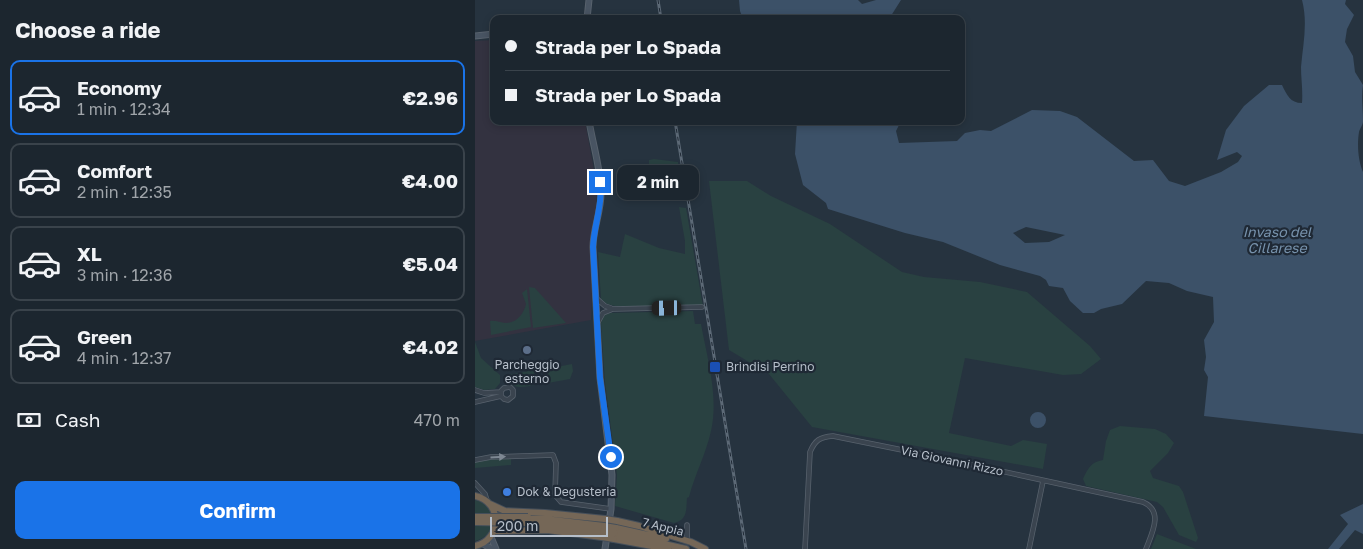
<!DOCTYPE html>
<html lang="en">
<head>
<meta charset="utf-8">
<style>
	:root { --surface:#1c262f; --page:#29323b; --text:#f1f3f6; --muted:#a0a5aa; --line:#3a434b; --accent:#1a73e8 }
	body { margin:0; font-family:"Golos Text",sans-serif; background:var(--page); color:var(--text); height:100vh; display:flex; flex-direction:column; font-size:19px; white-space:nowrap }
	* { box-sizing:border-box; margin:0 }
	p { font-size:16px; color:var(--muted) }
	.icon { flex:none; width:28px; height:28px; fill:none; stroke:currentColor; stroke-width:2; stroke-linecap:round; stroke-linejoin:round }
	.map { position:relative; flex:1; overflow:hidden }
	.drawer { display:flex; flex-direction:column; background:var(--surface); width:475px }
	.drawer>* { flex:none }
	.banner { position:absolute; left:15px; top:15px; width:475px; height:110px; border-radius:10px; box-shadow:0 2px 8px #0003,0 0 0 1px var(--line); display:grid; align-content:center; height:110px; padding:0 15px; background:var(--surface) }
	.scale { position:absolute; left:15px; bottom:12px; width:118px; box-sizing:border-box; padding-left:5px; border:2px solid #b6bfca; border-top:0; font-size:14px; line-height:18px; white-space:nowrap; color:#b6bfca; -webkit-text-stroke:4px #1f2935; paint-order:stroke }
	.end { position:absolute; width:22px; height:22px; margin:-11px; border:6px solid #1a73e8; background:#fff; box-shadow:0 0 0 2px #fff }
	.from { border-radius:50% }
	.bubble { position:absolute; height:35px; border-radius:10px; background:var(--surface); box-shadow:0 2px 8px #0003,0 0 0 1px var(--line); font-size:16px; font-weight:700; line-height:35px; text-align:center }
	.car { position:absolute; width:15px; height:30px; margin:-15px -8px; border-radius:6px; box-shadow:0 0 4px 1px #0007; background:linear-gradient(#222 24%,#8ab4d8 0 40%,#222 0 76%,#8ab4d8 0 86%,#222 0) }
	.banner b { display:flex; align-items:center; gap:18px; height:48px; font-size:19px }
	.banner b+b { border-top:1px solid var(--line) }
	.banner i { width:12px; height:12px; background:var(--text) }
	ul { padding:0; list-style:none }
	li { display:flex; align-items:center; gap:15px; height:75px; margin:0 10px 8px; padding:0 5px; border:2px solid var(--line); border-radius:10px }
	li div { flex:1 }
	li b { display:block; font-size:19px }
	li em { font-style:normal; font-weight:700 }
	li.current { border-color:var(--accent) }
	li>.icon { width:45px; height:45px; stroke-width:1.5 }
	h2 { padding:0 15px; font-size:22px; line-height:60px }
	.pay { display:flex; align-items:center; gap:12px; height:55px; padding:0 15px; font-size:19px }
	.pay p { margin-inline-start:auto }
	.primary-button { display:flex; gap:10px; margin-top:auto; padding:10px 15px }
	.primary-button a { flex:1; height:58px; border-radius:10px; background:var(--accent); color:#fff; font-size:20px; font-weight:700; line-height:58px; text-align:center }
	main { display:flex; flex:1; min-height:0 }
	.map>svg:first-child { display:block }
	.medical { fill:#333240 }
	.green { fill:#294141 }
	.water { fill:#3c5168; fill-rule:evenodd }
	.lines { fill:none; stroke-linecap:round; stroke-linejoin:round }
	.street-casing { stroke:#58626d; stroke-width:5.5 }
	.secondary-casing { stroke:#58626d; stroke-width:7 }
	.highway-casing { stroke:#454f5a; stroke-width:8 }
	.street { stroke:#3a444f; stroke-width:4 }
	.secondary { stroke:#485462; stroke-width:5 }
	.highway { stroke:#756757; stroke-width:6 }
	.rail-casing { stroke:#5c6976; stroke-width:3 }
	.rail { stroke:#1f2935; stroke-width:1; stroke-dasharray:4; stroke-linecap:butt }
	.highway-bridge-casing { stroke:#454f5a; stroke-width:8; stroke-linecap:butt }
	.highway-bridge { stroke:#756757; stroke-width:6 }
	.oneway { fill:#7e8893 }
	.route { stroke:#1a73e8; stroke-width:6 }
	.service-dot { fill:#5c6f8a; stroke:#1f2935; stroke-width:2 }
	.transit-dot { fill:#1a4fb4; stroke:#1f2935; stroke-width:2 }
	.shop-dot { fill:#3f7fe0; stroke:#1f2935; stroke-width:2 }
	.labels { text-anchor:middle; stroke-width:4.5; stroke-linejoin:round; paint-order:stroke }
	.poi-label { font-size:12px; fill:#b6bfca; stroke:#1f2935; text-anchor:start }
	.street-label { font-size:12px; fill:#b6bfca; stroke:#1f2935 }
	.water-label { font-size:14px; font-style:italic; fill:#7792ac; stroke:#1f2935 }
</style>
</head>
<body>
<main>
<section class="drawer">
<h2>Choose a ride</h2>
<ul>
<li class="current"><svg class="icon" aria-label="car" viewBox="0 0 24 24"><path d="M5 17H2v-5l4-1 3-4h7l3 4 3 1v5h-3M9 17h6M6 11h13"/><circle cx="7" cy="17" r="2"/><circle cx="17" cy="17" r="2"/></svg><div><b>Economy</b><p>1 min · 12:34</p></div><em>€2.96</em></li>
<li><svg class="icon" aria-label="car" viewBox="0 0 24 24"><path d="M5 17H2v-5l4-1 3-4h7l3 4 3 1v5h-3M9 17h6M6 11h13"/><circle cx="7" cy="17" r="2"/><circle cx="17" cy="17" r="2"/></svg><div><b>Comfort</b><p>2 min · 12:35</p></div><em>€4.00</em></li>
<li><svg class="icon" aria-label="car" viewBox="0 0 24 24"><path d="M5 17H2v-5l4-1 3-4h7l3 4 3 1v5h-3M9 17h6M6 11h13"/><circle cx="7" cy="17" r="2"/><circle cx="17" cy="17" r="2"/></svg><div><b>XL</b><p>3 min · 12:36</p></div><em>€5.04</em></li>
<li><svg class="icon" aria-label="car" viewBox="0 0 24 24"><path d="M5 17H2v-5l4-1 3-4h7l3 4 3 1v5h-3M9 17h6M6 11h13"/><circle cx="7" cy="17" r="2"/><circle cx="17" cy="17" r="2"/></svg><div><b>Green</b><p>4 min · 12:37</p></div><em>€4.02</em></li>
</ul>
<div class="pay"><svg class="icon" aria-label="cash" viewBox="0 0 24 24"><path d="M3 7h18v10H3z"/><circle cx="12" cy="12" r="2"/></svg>Cash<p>470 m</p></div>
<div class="primary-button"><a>Confirm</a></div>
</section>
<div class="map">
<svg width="888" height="549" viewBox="0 0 888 549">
	<rect width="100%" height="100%" fill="#26333f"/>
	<path class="medical" d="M19,40V121H110L122,186L121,211L116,234L117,293L116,320L0,341V41Z"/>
	<path class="green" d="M179,159L203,162L204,170L174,167V160Z
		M234,181H272L296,196L355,224L427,272L449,277L505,282L552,292L615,346L626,359L606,374L588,375L490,358L474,433L536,446L548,440L572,444L568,469L337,427L294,374L254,350Z
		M204,207L211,208L228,306H140L132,304L126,299L123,252L145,257L150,234L184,248L210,254V241Z
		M54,287L60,288L91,323L58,328Z
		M52,289L56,327L16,335L15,321C21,320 25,323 31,323C42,323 49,313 51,304L47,293Z
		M218,311L220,324H226C232,358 244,396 236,431C231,454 220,474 214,497L212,498C211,509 213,520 199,523L140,506L142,475L130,382L126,324C127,317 129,314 136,313Z
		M0,342L6,358L25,375V383L20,389L9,390L0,387Z
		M97,364L98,371L95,379L73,383L71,369Z
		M60,370L63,384C51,387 35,392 31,375Z
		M645,426L680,429L691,434L699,443L693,453L675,471L678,478L704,486L708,492L723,538L721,542L704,535L688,507L682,502L611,486L608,479C613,468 616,462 628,460L631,441L635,430Z
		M36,458V465L0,468V462L14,459Z
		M0,500C23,505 23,536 0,541Z
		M682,534L721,549H676Z"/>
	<path class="water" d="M264,0H383L387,4L401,0H426L414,19H268L265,11Z
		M827,0H871L870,4L879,15L872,29L870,42L878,56L880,72L888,85C886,97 888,108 888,121C888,125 885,128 884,132C882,144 883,161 888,172V434L729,416L733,377L729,370L731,357L729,340L739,322L738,297L712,291L694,283L671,281L647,304L626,309L619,313H608L595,301L588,288L574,286L571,280L565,276L525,265L468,242L430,233L353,209L351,203L328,185L320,154L322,121H426L421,131L424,143L482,141L490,133L505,130L516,131L557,110L585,111L602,117L659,161L678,160L694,181L710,186L746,172L763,162L767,156L762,152L742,160L751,130L769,106L794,85H807C812,95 815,103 827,103C828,90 826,79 826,67C828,44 833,23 827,0ZM551,227L590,235L574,242L550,243L538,233Z
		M555 420a8 8 0 1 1 16 0a8 8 0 1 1-16 0Z
		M888,504V534L880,530L864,549H853L873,524L865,515Z"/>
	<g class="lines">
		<g class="street-casing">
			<path id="street" d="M121,298L130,306L136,308
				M123,322L128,313L138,309L227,307
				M0,390L9,393L26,392
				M0,402L26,396L29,399L33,400L38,396V390L35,387L29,388L26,391V396
				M0,460L16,457L78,455L81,463L80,495L86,502L136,509
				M0,483L10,494L12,501
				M212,540V525
				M330,549L335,452C340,440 345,437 358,436L452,455L668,502C689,511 677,533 671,549
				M554,549L568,481"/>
		</g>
		<g class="secondary-casing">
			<path id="secondary" d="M112,19L114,0
				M0,36L19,34
				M114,121C118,145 126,170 126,193C126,212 118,229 118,247L125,378L137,475L136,509L130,549
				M16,537L21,549
				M8,544L17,549"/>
		</g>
		<g class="highway-casing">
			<path id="highway" d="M0,496C28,502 27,540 0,546
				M15,504L30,511L70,513L130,519
				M53,517L129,526
				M142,521L164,526L216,542L230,549
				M53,523L128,531
				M141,528L191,539
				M20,531L72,530L127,537
				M140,533L211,549
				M139,539L193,549"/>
		</g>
		<use href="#street" class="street"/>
		<use href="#secondary" class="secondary"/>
		<use href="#highway" class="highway"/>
		<g class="rail-casing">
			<path id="rail" d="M183,0L186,19
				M200,121L271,549"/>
		</g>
		<use href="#rail" class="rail"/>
		<g class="highway-bridge-casing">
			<path id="highway-bridge" d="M0,517H53
				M130,519L142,521
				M0,522L53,523
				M129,526L141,528
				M128,531L140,533
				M127,537L139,539"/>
		</g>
		<use href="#highway-bridge" class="highway-bridge"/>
	</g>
	<defs><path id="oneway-solid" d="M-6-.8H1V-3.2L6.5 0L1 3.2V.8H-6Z" transform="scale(1.25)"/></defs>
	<use class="oneway" href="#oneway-solid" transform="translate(23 457) rotate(-3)"/>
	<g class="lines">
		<path class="route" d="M125,182C128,204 119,225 118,247L125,378L136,457"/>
	</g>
	<circle class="service-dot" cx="52" cy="350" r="5"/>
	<rect class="transit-dot" x="234" y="361" width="12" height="12" rx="2.5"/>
	<circle class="shop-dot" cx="32" cy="492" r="5"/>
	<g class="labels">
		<g class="poi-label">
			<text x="52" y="369" text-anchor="middle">Parcheggio<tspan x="52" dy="14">esterno</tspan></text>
			<text x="251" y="371">Brindisi Perrino</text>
			<text x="42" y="496">Dok &amp; Degusteria</text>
		</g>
		<g class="street-label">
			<text transform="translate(477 461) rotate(12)" y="4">Via Giovanni Rizzo</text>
			<text transform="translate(188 527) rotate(14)" y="4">7 Appia</text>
		</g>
		<g class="water-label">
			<text x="802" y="237">Invaso del<tspan x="802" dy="16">Cillarese</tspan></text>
		</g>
	</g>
</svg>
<div class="scale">200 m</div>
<i class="end from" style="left:136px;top:457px"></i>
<i class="end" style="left:125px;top:182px"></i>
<div class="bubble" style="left:142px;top:165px;width:82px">2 min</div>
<i class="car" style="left:192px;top:308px;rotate:269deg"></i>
<div class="banner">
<b><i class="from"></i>Strada per Lo Spada</b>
<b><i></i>Strada per Lo Spada</b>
</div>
</div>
</main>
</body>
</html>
